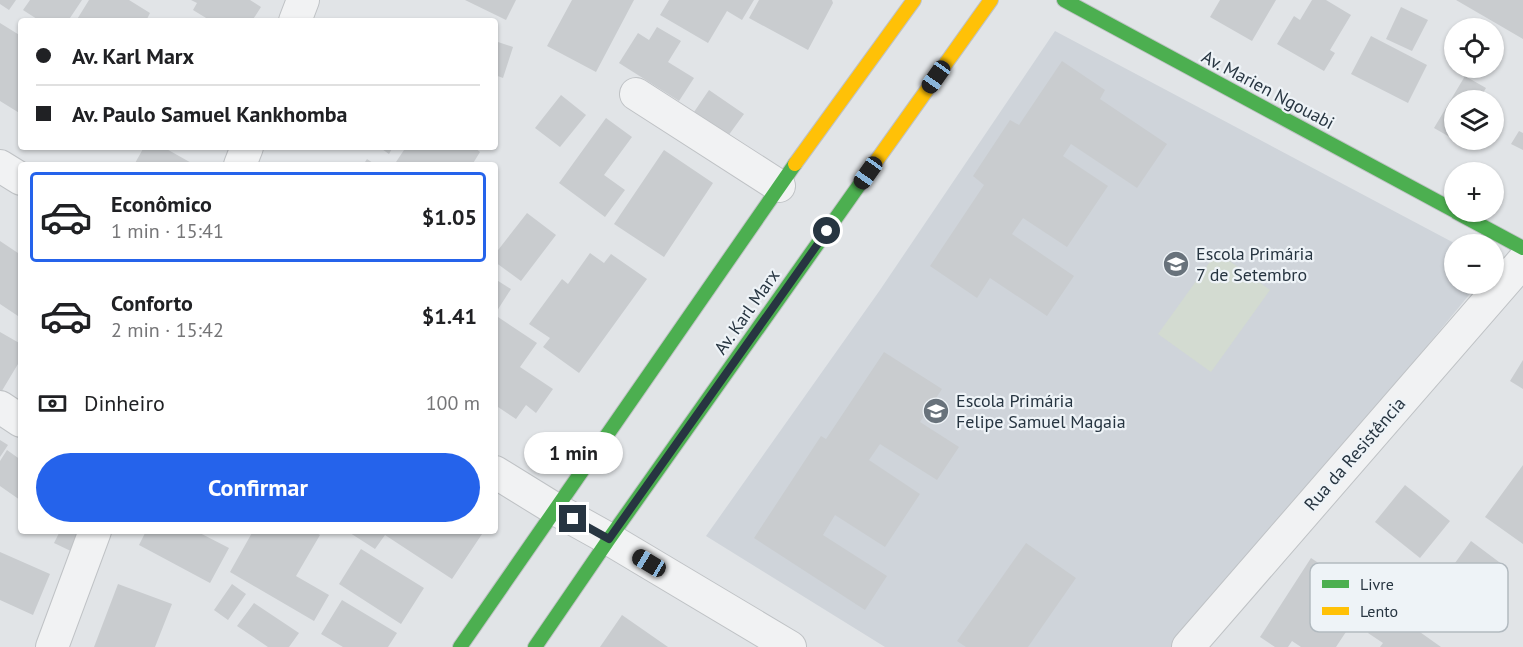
<!DOCTYPE html>
<html lang="pt">
<head>
<meta charset="utf-8">
<style>
	:root { --surface:#fff; --page:#f6f6f6; --text:#202124; --muted:#757577; --line:#e0e0e0; --accent:#2563eb }
	body { margin:0; font-family:"PT Sans",sans-serif; background:var(--page); color:var(--text); height:100vh; display:flex; flex-direction:column; font-size:22px; white-space:nowrap }
	* { box-sizing:border-box; margin:0 }
	p { font-size:20px; color:var(--muted) }
	.icon { flex:none; width:33px; height:33px; fill:none; stroke:currentColor; stroke-width:2; stroke-linecap:round; stroke-linejoin:round }
	.map { position:relative; flex:1; overflow:hidden }
	.drawer { position:absolute; left:18px; top:162px; width:480px; height:372px; display:flex; flex-direction:column; background:var(--surface); border-radius:6px; box-shadow:0 2px 4px #0004 }
	.drawer>* { flex:none }
	.banner { position:absolute; left:18px; top:18px; width:480px; height:132px; border-radius:6px; box-shadow:0 2px 4px #0004; display:grid; align-content:center; height:132px; padding:0 18px; background:var(--surface) }
	.buttons { position:absolute; left:1444px; top:18px; display:grid; gap:12px }
	.buttons a { display:grid; place-items:center; width:60px; height:60px; border-radius:50%; background:var(--surface); box-shadow:0 2px 4px #0004; font-size:30px }
	.end { position:absolute; width:27px; height:27px; margin:-14px; border:8px solid #273541; background:#fff; box-shadow:0 0 0 3px #fff }
	.from { border-radius:50% }
	.bubble { position:absolute; height:42px; border-radius:21px; background:var(--surface); box-shadow:0 2px 4px #0004; font-size:20px; font-weight:700; line-height:42px; text-align:center }
	.car { position:absolute; width:18px; height:36px; margin:-18px -9px; border-radius:8px; box-shadow:0 0 4px 2px #0007; background:linear-gradient(#222 24%,#8ab4d8 0 40%,#222 0 76%,#8ab4d8 0 86%,#222 0) }
	.banner b { display:flex; align-items:center; gap:21px; height:57px; font-size:22px }
	.banner b+b { border-top:2px solid var(--line) }
	.banner i { width:15px; height:15px; background:var(--text) }
	ul { padding:10px 0 0; list-style:none }
	li { display:flex; align-items:center; gap:18px; height:90px; margin:0 12px 9px; padding:0 6px; border:3px solid transparent; border-radius:6px }
	li div { flex:1 }
	li b { display:block; font-size:22px }
	li em { font-style:normal; font-weight:700 }
	li.current { border-color:var(--accent) }
	li>.icon { width:54px; height:54px; stroke-width:1.5 }
	.pay { display:flex; align-items:center; gap:15px; height:66px; padding:0 18px; font-size:22px }
	.pay p { margin-inline-start:auto }
	.primary-button { display:flex; gap:12px; margin-top:auto; padding:12px 18px }
	.primary-button a { flex:1; height:69px; border-radius:36px; background:var(--accent); color:#fff; font-size:24px; font-weight:700; line-height:69px; text-align:center }
	.map>svg:first-child { display:block }
	.built { fill:#cfd4da }
	.green { fill:#d3dbd1 }
	.building { fill:#c9cccf }
	.lines { fill:none; stroke-linecap:round; stroke-linejoin:round }
	.street-casing { stroke:#bfc2c5; stroke-width:34 }
	.fast-casing { stroke:#bfc2c5; stroke-width:16 }
	.slow-casing { stroke:#bfc2c5; stroke-width:16 }
	.street { stroke:#f1f2f3; stroke-width:32 }
	.fast { stroke:#4caf50; stroke-width:14 }
	.slow { stroke:#ffc107; stroke-width:14 }
	.route { stroke:#273541; stroke-width:8 }
	.labels { text-anchor:middle; stroke-width:4.5; stroke-linejoin:round; paint-order:stroke }
	.street-label { font-size:18px; fill:#273541; stroke:#eef3f7 }
	.poi-label { font-size:18px; fill:#273541; stroke:#eef3f7; text-anchor:start }
	.key { fill:#eef3f7; stroke:#b2bac0; stroke-width:1.5 }
	.key-label { font-size:16px; fill:#273541 }
</style>
</head>
<body>
<div class="map">
<svg width="1523" height="647" viewBox="0 0 1523 647">
	<rect width="100%" height="100%" fill="#e1e4e7"/>
	<path class="built" d="M1055,31L1456,244L1455,284H1478L1275,531L1174,647H885L706,536L880,290Z"/>
	<path class="green" d="M1217,252L1270,290L1211,372L1158,334Z"/>
	<path class="building" d="M0,0H16L9,10L0,4Z
		M30,0H82L68,21H40L23,10Z
		M89,0H129L150,13L146,21H76Z
		M191,0H250L261,7L252,21H211L193,10L197,3Z
		M465,0H516L506,20Z
		M572,0H634L596,72L547,46Z
		M669,0H754L742,20L727,11L708,43L660,15Z
		M759,0H832L833,3L808,50L749,18Z
		M1220,0H1276L1252,41L1210,17Z
		M1312,0H1326L1351,15L1330,50L1335,53L1324,71L1277,44L1294,16L1300,20Z
		M1456,0H1523V39Z
		M1401,7L1428,20L1412,51L1386,39Z
		M0,23L21,36V114L0,101Z
		M657,27L681,41L668,62L694,78L679,101L619,63L638,33L649,40Z
		M1371,36L1427,65L1408,103L1351,74Z
		M495,41L513,47L503,78L495,75Z
		M1062,61L1105,90L1100,99L1167,144L1137,188L1071,144L1063,156L1108,186L1067,247L1023,218L1012,234L1074,276L1047,316L990,278L977,298L930,266L984,185L973,176L1010,120L1019,125Z
		M1465,76L1486,88L1479,100H1455V140L1434,128Z
		M709,90L744,114L728,136L694,112Z
		M561,95L586,115L560,147L535,128Z
		M606,118L632,137L604,175L625,190L605,217L559,183Z
		M1519,131L1523,133V150L1511,144Z
		M144,147H163L195,165H134Z
		M379,147H393L389,154Z
		M406,147H474L480,152L472,165H394Z
		M664,150L713,183L664,257L614,224Z
		M367,159L376,165H363Z
		M527,213L556,235L521,281L495,262V254Z
		M0,241L21,255V318L0,304Z
		M590,253L604,263L611,254L647,279L579,373L543,347L550,338L529,324L562,279L568,284Z
		M495,279L511,289L495,314Z
		M498,317L537,343L520,367L553,389L536,413L526,405L516,419L495,405V321Z
		M0,332L21,344V359L0,394Z
		M884,352L942,389L920,422L959,447L937,480L880,444L869,460L920,494L885,547L835,515L823,535L887,576L865,610L754,538L821,436L826,439Z
		M1523,360V389L1510,381Z
		M0,440L8,445L0,457Z
		M7,450L21,460V498L20,500L0,486V461Z
		M1523,465V544L1485,517Z
		M1405,485L1450,521L1420,558L1375,522Z
		M60,531H86L75,553L54,543Z
		M146,531H196L229,548L210,583L139,545Z
		M253,531H313L320,535L296,576L329,595L314,621L230,572Z
		M347,531H484L452,579L385,535L375,549Z
		M1471,541L1503,565L1478,597L1447,574Z
		M1026,543L1076,578L1028,647H966L957,641Z
		M361,549L424,588L401,624L339,584Z
		M0,552L50,574L33,615L0,600Z
		M1311,558L1369,597L1336,647H1301L1292,641L1288,647H1275L1260,637Z
		M118,584L172,604L155,647H94Z
		M232,584L246,594L228,620L214,610Z
		M342,600L397,633L388,647H343L321,634Z
		M254,603L299,633L289,647H268L237,626Z
		M1386,608L1441,647H1380L1383,643L1368,633Z
		M622,615L668,647H600Z"/>
	<g class="lines">
		<g class="street-casing">
			<path id="street" d="M295,21L303,0
				M636,94L779,186
				M240,165L247,147
				M0,166L21,179
				M0,407L21,421
				M495,472L555,509L609,539L790,647
				M52,647L95,531
				M1188,647L1523,261"/>
		</g>
		<g class="fast-casing">
			<path id="fast" d="M1064,0L1455,211
				M1456,212L1523,248
				M460,647L795,164
				M535,647L609,539L867,174"/>
		</g>
		<g class="slow-casing">
			<path id="slow" d="M795,164L914,0
				M867,174L991,0"/>
		</g>
		<use href="#street" class="street"/>
		<use href="#fast" class="fast"/>
		<use href="#slow" class="slow"/>
	</g>
	<g class="lines">
		<path class="route" d="M573,519L609,539L827,231"/>
	</g>
	<defs>
		<g id="school-disc" transform="scale(1.35)"><circle r="9.5" fill="#68727b" stroke="#eef3f7"/><path d="M0-5L7-2L0 1L-7-2ZM-4 1L0 2.5L4 1V4Q0 6-4 4Z" fill="#fff"/></g>
	</defs>
	<g fill-rule="evenodd">
		<use href="#school-disc" x="1176" y="264"/>
		<use href="#school-disc" x="936" y="411"/>
	</g>
	<g class="labels">
		<g class="street-label">
			<text transform="translate(1268 90) rotate(28)" y="6">Av. Marien Ngouabi</text>
			<text transform="translate(747 312) rotate(-55)" y="6">Av. Karl Marx</text>
			<text transform="translate(1355 454) rotate(-49)" y="6">Rua da Resistência</text>
		</g>
		<g class="poi-label">
			<text x="1196" y="260">Escola Primária<tspan x="1196" dy="21">7 de Setembro</tspan></text>
			<text x="956" y="407">Escola Primária<tspan x="956" dy="21">Felipe Samuel Magaia</tspan></text>
		</g>
	</g>
	<rect x="1310" y="563" width="198" height="69" rx="9" class="key"/>
	<rect x="1322" y="580" width="27" height="8" fill="#4caf50"/>
	<rect x="1322" y="607" width="27" height="8" fill="#ffc107"/>
	<g class="key-label">
		<text x="1360" y="590">Livre</text>
		<text x="1360" y="617">Lento</text>
	</g>
</svg>
<div class="buttons">
<a><svg class="icon" aria-label="locate" viewBox="0 0 24 24"><circle cx="12" cy="12" r="6"/><path d="M12 2v4M12 18v4M2 12h4M18 12h4"/></svg></a>
<a><svg class="icon" aria-label="layers" viewBox="0 0 24 24"><path d="M12 4l9 5-9 5-9-5zM3 14l9 5 9-5"/></svg></a>
<a>+</a>
<a>−</a>
</div>
<i class="end from" style="left:827px;top:231px"></i>
<i class="end" style="left:573px;top:519px"></i>
<div class="bubble" style="left:524px;top:432px;width:99px">1 min</div>
<i class="car" style="left:936px;top:77px;rotate:215deg"></i>
<i class="car" style="left:868px;top:173px;rotate:215deg"></i>
<i class="car" style="left:649px;top:563px;rotate:301deg"></i>
<div class="banner">
<b><i class="from"></i>Av. Karl Marx</b>
<b><i></i>Av. Paulo Samuel Kankhomba</b>
</div>
<section class="drawer">
<ul>
<li class="current"><svg class="icon" aria-label="car" viewBox="0 0 24 24"><path d="M5 17H2v-5l4-1 3-4h7l3 4 3 1v5h-3M9 17h6M6 11h13"/><circle cx="7" cy="17" r="2"/><circle cx="17" cy="17" r="2"/></svg><div><b>Econômico</b><p>1 min · 15:41</p></div><em>$1.05</em></li>
<li><svg class="icon" aria-label="car" viewBox="0 0 24 24"><path d="M5 17H2v-5l4-1 3-4h7l3 4 3 1v5h-3M9 17h6M6 11h13"/><circle cx="7" cy="17" r="2"/><circle cx="17" cy="17" r="2"/></svg><div><b>Conforto</b><p>2 min · 15:42</p></div><em>$1.41</em></li>
</ul>
<div class="pay"><svg class="icon" aria-label="cash" viewBox="0 0 24 24"><path d="M3 7h18v10H3z"/><circle cx="12" cy="12" r="2"/></svg>Dinheiro<p>100 m</p></div>
<div class="primary-button"><a>Confirmar</a></div>
</section>
</div>
</body>
</html>
